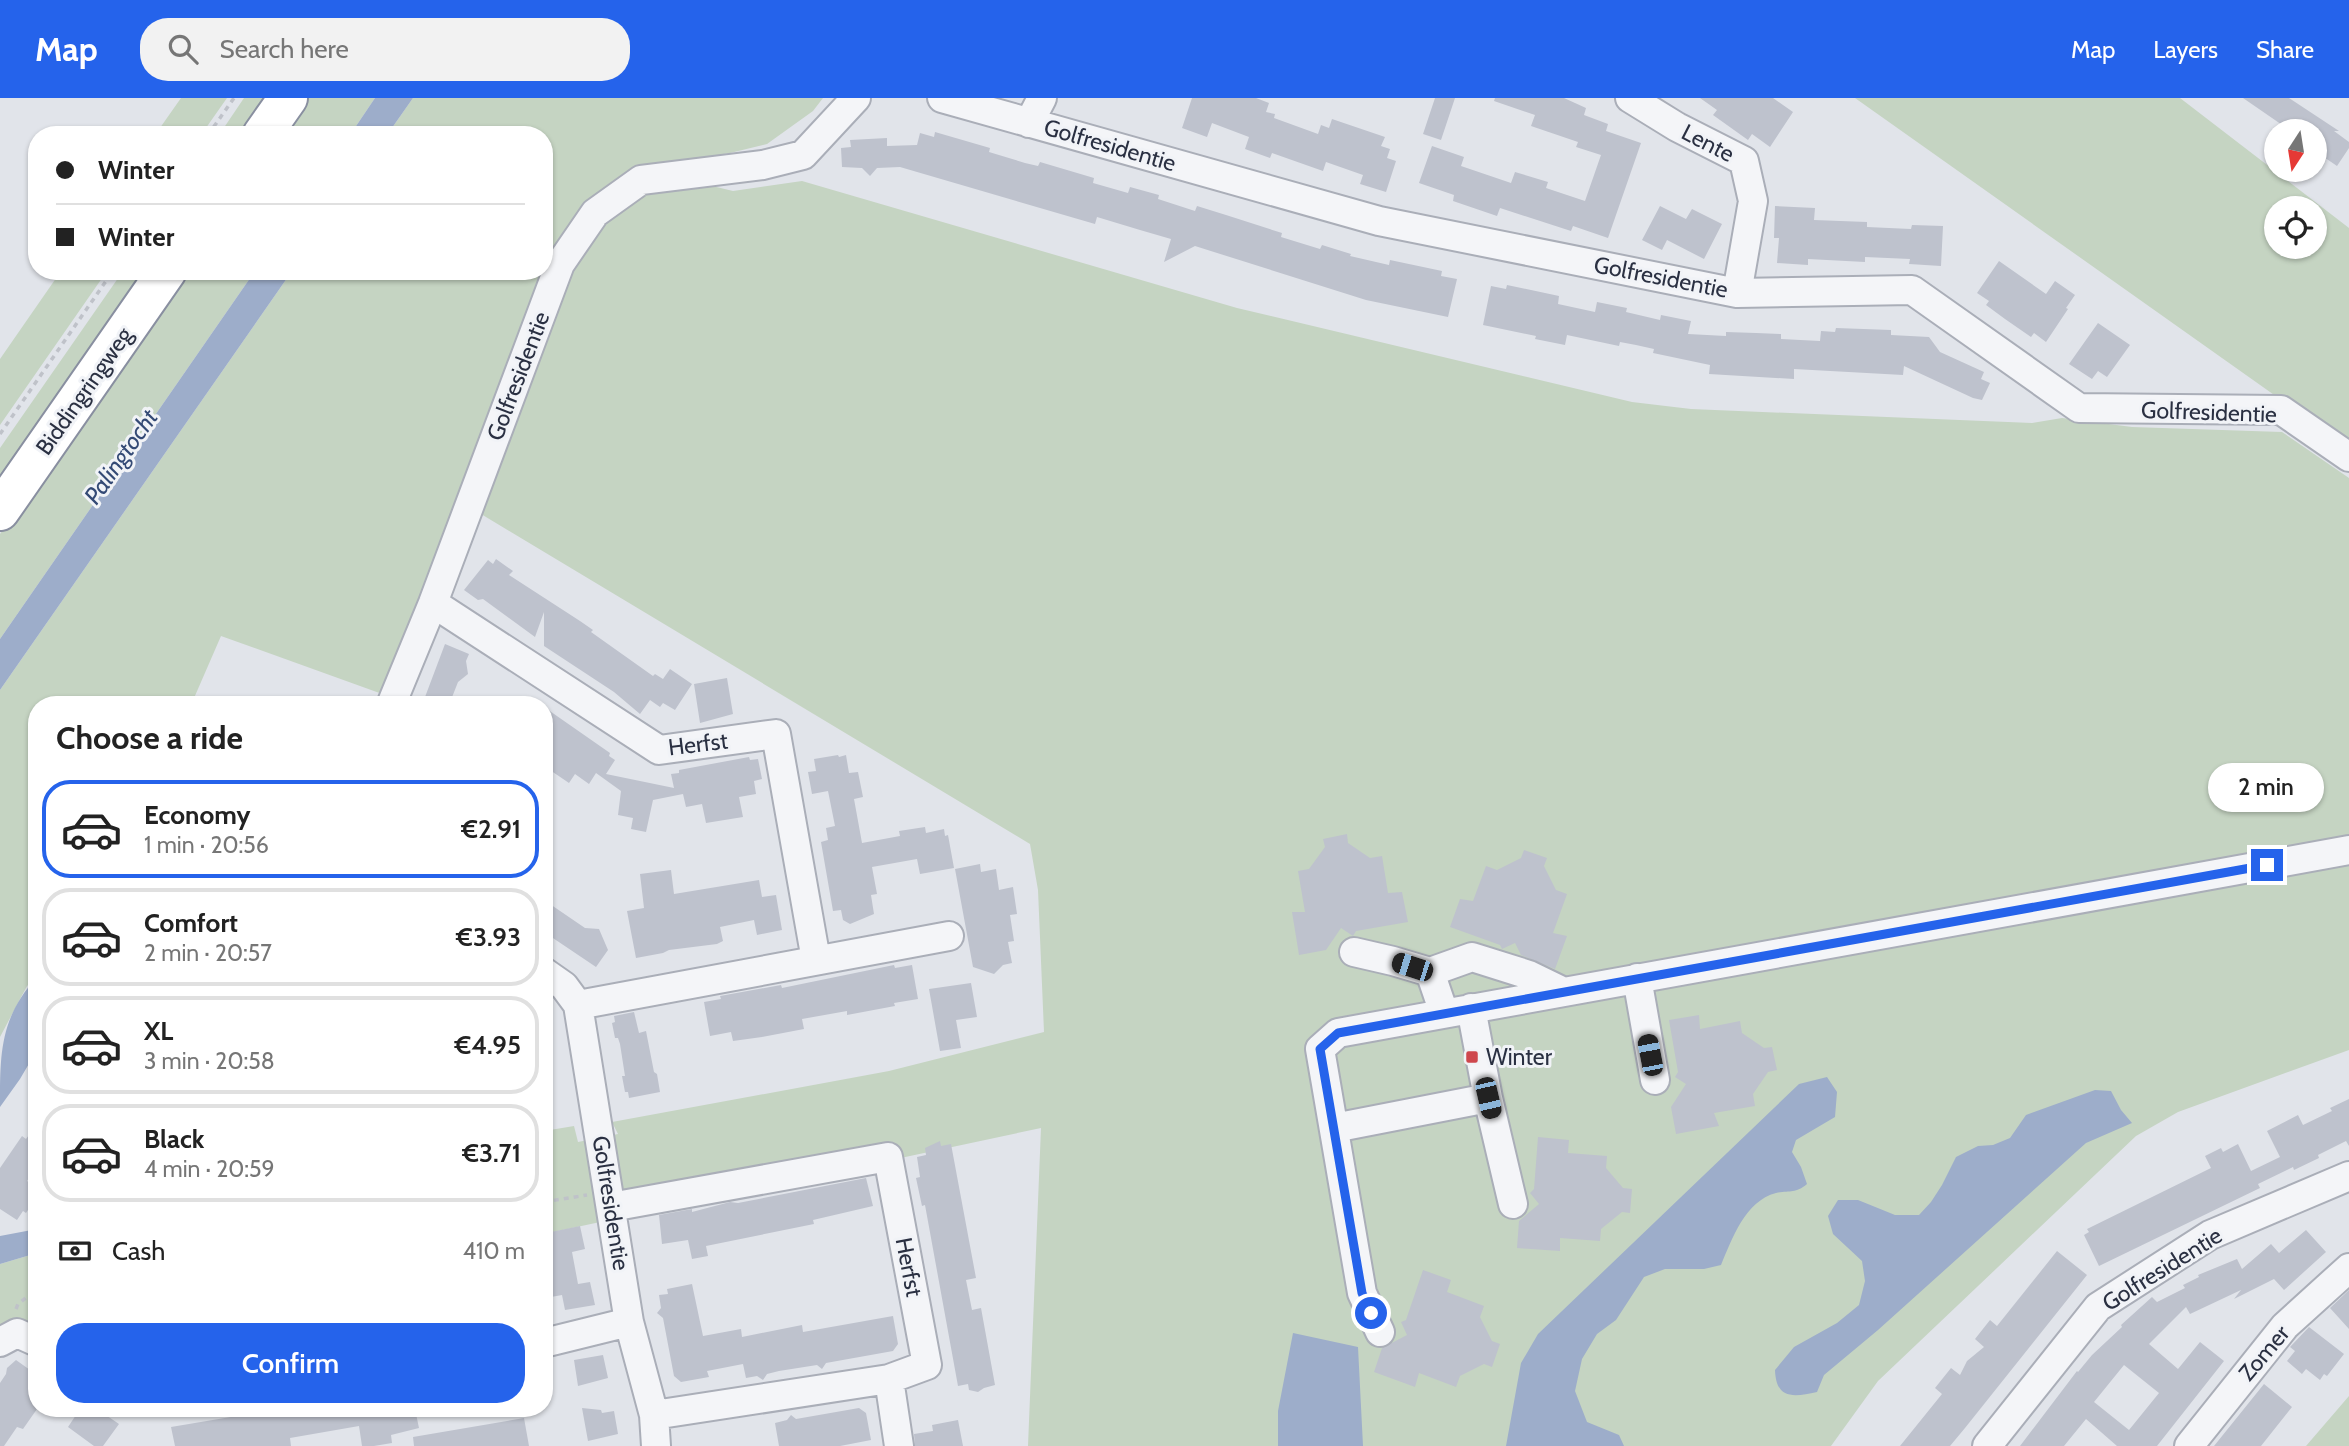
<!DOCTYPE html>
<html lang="en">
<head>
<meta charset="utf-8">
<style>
	:root { --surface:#fff; --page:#f2f2f2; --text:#222; --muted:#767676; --line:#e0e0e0; --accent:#2563eb }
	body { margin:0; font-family:Cabin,sans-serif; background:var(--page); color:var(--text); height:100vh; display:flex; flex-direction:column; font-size:26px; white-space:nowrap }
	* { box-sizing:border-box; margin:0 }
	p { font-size:23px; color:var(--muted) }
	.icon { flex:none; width:38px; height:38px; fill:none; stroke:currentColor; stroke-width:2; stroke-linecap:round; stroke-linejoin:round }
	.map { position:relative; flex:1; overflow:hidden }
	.drawer { position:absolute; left:28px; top:598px; width:525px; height:721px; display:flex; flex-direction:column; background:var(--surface); border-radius:28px; box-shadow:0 2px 5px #0004 }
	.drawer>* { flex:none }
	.banner { position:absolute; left:28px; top:28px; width:525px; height:154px; border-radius:28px; box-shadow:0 2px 5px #0004; display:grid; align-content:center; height:154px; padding:0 28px; background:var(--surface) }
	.needle { width:46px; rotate:192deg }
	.tools { position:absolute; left:2264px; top:21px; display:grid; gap:14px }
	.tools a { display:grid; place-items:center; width:63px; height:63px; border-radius:50%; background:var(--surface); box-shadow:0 2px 5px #0004; font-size:35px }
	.end { position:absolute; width:32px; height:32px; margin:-16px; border:9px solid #2563eb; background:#fff; box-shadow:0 0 0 4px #fff }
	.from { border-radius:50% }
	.bubble { position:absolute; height:49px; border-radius:24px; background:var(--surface); box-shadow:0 2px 5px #0004; font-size:23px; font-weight:600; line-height:49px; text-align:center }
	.car { position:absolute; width:21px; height:42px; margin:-21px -10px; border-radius:9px; box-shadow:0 0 5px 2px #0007; background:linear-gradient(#222 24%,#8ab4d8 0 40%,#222 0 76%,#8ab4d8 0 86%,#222 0) }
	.banner b { display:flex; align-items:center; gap:24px; height:66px; font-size:26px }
	.banner b+b { border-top:2px solid var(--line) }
	.banner i { width:18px; height:18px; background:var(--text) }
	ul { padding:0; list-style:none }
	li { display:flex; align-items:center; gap:21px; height:98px; margin:0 14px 10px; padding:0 14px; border:4px solid var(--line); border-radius:28px }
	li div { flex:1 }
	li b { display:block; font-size:26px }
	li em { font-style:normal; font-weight:600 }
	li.on { border-color:var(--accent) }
	li>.icon { width:63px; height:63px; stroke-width:1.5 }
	h2 { padding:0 28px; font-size:32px; line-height:84px }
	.pay { display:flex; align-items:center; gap:18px; height:77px; padding:0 28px; font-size:26px }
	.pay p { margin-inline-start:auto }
	.primary-button { display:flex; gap:14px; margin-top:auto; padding:14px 28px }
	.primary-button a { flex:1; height:80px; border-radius:28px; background:var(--accent); color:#fff; font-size:28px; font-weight:600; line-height:80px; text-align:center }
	header { display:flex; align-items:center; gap:42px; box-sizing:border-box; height:98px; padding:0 35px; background:var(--accent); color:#fff }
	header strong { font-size:33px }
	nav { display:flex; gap:38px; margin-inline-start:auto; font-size:24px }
	.search { width:490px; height:63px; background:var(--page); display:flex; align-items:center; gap:18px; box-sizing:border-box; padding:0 24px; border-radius:28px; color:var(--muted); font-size:26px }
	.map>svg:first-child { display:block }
	.green { fill:#c5d4c2; fill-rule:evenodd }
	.water { fill:#9dadca }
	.building { fill:#bec2cd; fill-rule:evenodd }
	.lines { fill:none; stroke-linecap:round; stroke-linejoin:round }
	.minor-casing { stroke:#aaaeb8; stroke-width:32 }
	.highway-casing { stroke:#898fa0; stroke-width:42 }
	.path { stroke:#bfc2c9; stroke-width:3.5; stroke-dasharray:5 5; stroke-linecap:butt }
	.minor { stroke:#f4f5f8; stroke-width:28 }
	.highway { stroke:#fff; stroke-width:38 }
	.route { stroke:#2563eb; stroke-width:9 }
	.poi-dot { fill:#ce474d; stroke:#f1f3f7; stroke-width:2.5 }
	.labels { text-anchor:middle; stroke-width:6; stroke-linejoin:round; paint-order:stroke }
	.street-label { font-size:23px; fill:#2a3042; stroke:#f1f3f7 }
	.poi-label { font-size:23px; fill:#2a3042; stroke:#f1f3f7; text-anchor:start }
	.water-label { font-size:24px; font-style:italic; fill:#344a75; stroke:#f1f3f7 }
</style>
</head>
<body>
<header>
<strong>Map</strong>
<div class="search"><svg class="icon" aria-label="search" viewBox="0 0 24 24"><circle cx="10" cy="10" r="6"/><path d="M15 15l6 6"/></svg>Search here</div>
<nav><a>Map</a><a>Layers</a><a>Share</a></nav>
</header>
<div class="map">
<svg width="2349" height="1348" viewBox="0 0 2349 1348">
	<rect width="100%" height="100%" fill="#e1e4ea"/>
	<path class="green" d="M181,0H227L201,37H155Z
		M244,0H276L250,37H219Z
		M302,0H375L350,37H276Z
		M413,0H823L813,13L767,46L730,55L664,66L583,116L385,597L221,538L191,607H37V879L27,888L0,939V592L292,173H544V37H387Z
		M1855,0H2180L2349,130V350ZM2277,110H2315V149H2277Z
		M802,83L1237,210L1632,304L1691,311L2032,325L2062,320L2132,329L2282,334L2349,380V952L2178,1014L2136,1038L1878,1283L1831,1348H1028L1041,1030L544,1136V1033L574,1028L578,1044L618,1036L612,1024L889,973L1044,934L1038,792L1030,746L481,416L579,153L628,103L667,88L704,86L733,93Z
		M61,173H107L0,327V261Z
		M123,173H156L0,398V350Z
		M182,173H255L0,541V436Z
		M37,1155V1246L0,1240V1166Z
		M2349,1298V1348H2306Z"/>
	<path class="water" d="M375,0H413L387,37H350Z
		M255,173H292L0,592V541Z
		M37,879V952L20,981L0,1009C0,954 0,920 37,879Z
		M1827,979L1837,994L1835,1019L1796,1042L1792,1054L1801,1069L1807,1086C1795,1096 1790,1092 1776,1095C1745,1103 1732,1141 1721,1167L1704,1171H1665L1644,1179L1616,1222L1597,1236L1582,1261L1575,1293L1587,1324L1619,1337L1624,1348H1506L1521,1265L1538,1236L1799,986Z
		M2095,992L2111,993L2121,1012L2132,1025L2086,1045L1878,1232L1824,1277L1817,1294C1794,1299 1776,1302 1775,1272L1794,1249L1837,1225L1859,1207L1865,1183L1862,1163L1833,1136L1828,1118L1838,1102H1858L1895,1117H1919L1931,1104L1942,1087L1956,1059L1978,1048L1993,1047L2010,1040L2026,1017Z
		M37,1131V1155L0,1166V1138Z
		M1293,1235L1358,1249L1363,1348H1278V1313Z"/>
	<path class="building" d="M1192,0H1256L1269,5L1266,14L1275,16L1274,20L1318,36L1321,27L1329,30L1332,21L1385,39L1381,48L1390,51L1387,60L1396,63L1386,94L1360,86L1363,77L1326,64L1323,73L1272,55L1270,60L1245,51L1249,39L1212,25L1207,39L1182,30Z
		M1435,0H1455L1441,42L1423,36Z
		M1495,0H1564L1586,10L1584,17L1608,26L1606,33L1641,45L1608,140L1573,128L1571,133L1500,110L1497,118L1453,103L1454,97L1419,85L1432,48L1464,59L1461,68L1511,85L1515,74L1548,84L1546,90L1585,103L1601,57L1576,49L1578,44L1531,28L1535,17L1494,3Z
		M1700,0H1773L1793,14L1770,49L1752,36L1748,42L1713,17L1717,12Z
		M2243,0H2289L2339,33H2334L2349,44V50L2337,68L2315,53V33H2291Z
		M935,34L990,50L989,54L1025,65L1038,68L1040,64L1094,80L1093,85L1128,95L1130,89L1159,97L1158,101L1195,113L1197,108L1226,117L1282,135L1281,139L1320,151L1322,147L1351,156L1350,158L1389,167L1390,162L1442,173L1441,178L1457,181L1448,219L1366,202L1195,148L1164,164L1171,141L1140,132L1097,119L1095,126L900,69L877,70L870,78L862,70L842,69L841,50L851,49L850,42L887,40V48L917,47L920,35L934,39Z
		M1660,108L1686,121L1692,111L1722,126L1704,161L1667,142L1662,152L1642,142Z
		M1775,108L1815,110L1814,122L1867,124V129L1911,131L1912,127L1943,128L1941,168L1909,166L1910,161L1865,159V164L1808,161V167L1777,165L1779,140H1774Z
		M1999,163L2046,196L2055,183L2075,197L2066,210L2068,211L2046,244L2034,235L2031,239L2005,221L1986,207L1989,203L1977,195Z
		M1507,187L1559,198L1558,206L1595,214L1597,204L1627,210L1626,214L1660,222L1661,217L1691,223L1688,236L1726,238V234L1756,235L1781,236V241L1820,243L1821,233L1835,234L1836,230L1891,232V237L1929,239L1940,254L1984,274L1981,281L1990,285L1982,302L1973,300L1904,268L1903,277L1794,271V281L1709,276L1710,267L1653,255L1654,251L1636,247L1620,244L1619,248L1567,237L1565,247L1535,241L1536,238L1483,227L1491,188L1506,191Z
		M2098,225L2130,247L2107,279L2098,273L2092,281L2069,266Z
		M496,461L513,473L509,477L580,523L593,532L591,534L653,578L655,576L663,581L670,571L692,586L675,612L663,605L660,609L650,602L640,616L614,594L544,548V514L535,539L483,501L478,502L464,492L488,462L493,466Z
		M445,546L469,556L466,563L468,576L458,584L449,607H422Z
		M727,580L733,616L700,625L694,586Z
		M544,609L610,655L609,658L615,662L606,676L674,690L671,676L679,675V672L749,659L750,662L758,661L762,681L754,683L756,696L739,699L743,719L706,725L702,706L686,709L683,696L653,702L646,734L631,731L633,720L618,717L621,693L596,675L589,686L575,676L569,685L544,668Z
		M838,657L839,659L846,657L849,675L858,674L863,699L854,701L862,745L900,738L899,733L925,729L926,735L944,731L945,738L948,737L954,770L920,776L917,761L872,769L877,796L871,797L874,816L850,826L843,822L841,812L833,813L821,744L828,742L826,730L835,728L828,693L812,696L808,674L816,673L814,661Z
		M1347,736L1348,745L1370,760L1382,758L1388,795L1402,794L1408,824L1356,833L1353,838L1341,830L1326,852L1299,857L1292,814H1305L1298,773L1309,771L1325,749L1323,741Z
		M1524,752L1547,760L1544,768L1556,792L1567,796L1553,835L1567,838L1555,871L1521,857L1515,845L1502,851L1500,847L1450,829L1460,801L1473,803L1486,768L1497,772L1521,760Z
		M980,766L981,774L996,771L999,792L1013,789L1017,816L1010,817L1014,843L1008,844L1012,865L1003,867L994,876L973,869L955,771Z
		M671,772L674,796L759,782L762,799L776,797L782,832L757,837L754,822L720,829L723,843L717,846L669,852L663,855L636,860L627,813L644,810L640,776Z
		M544,802L585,830L599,831L608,852L596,869L544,834Z
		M894,867L895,870L912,867L918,901L894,905L895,908L847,917V913L802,921L804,931L762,939L733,943L731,934L710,938L704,904L721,901L720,898L781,887L782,890Z
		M971,885L977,919L956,922L961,950L940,953L929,891Z
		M634,914L639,935L646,933L654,974L657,976L660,994L629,1000L628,994H625L622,978H625L620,946L618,940H615L612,925L615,924L614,918Z
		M1699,917L1700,931L1740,923L1742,935L1764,950L1772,949L1777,972L1768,974L1753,996L1755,1008L1714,1015L1719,1028L1676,1036L1671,1009L1686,986L1675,979L1678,974L1669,922Z
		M2349,1001V1048L2346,1043L2318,1057L2319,1060L2294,1072L2293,1069L2258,1086L2260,1090L2099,1168L2084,1137L2089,1134L2087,1131L2211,1070L2205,1058L2221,1050L2223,1054L2238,1046L2251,1073L2280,1059L2267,1033L2298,1017L2303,1027L2332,1013L2330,1010Z
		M37,1026V1069L27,1083L37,1089V1098L26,1115L23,1113L17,1122L0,1111V1070L22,1038L26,1041Z
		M1538,1039L1569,1042L1568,1055L1607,1058L1606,1070L1623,1090L1632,1091L1630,1115L1622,1114L1601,1131L1600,1143L1560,1140V1153L1517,1150L1519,1123L1539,1106L1530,1095L1534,1091Z
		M940,1043L941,1048L951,1046L976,1180L966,1182L972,1212L981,1210L995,1287L984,1290L978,1294L969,1292L968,1286L958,1288L925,1107L922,1108L916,1080L920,1079L917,1059L926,1057L925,1050Z
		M866,1080L873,1108L813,1122L814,1126L706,1148L708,1158L692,1161L688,1142L662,1146L659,1117L692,1111V1114L730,1104L738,1105Z
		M580,1128L585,1151L572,1154L578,1186L590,1184L595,1207L565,1212L562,1197L551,1199L544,1164V1150L553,1149L551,1134Z
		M2306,1132L2326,1154L2284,1192L2274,1181L2234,1201L2241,1192L2190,1216L2186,1209L2149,1246L2178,1271L2200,1244L2224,1263L2157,1348H2117L2086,1321L2064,1348H2020L2077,1273L2078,1274L2092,1257L2122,1229L2121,1227L2152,1199L2157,1204L2185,1190L2183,1187L2199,1179L2198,1177L2237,1161L2242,1171L2271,1146L2279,1155ZM2124,1267L2159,1295L2129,1332L2094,1304Z
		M2057,1153L2087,1177L1965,1330L1950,1348H1900L1942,1296L1935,1290L1951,1270L1960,1277L1967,1263L1984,1249L1975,1241L1990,1222L1997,1228Z
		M1423,1172L1451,1182L1447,1194L1484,1208L1480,1219L1492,1243L1500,1246L1492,1269L1484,1266L1460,1278L1456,1289L1419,1275L1415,1289L1374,1274L1382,1250L1407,1237L1401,1224L1406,1222Z
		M692,1186L703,1238L741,1231L742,1239L802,1227L803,1234L893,1218L898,1246L893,1253L826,1265L822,1271L817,1267L779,1273L767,1276L763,1282L757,1278L746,1280L743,1266L707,1273L709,1279L681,1284L674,1278L663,1220L657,1215L661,1210L659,1197L668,1196L667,1191Z
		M2349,1192V1231L2330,1210Z
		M2309,1229L2344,1256L2327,1278L2324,1276L2320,1282L2306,1271L2302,1276L2287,1263L2295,1253L2290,1249Z
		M603,1257L608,1280L578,1288L574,1262Z
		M16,1262L37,1277V1311L23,1331L17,1329L4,1348H0V1285L6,1276L7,1270Z
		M2264,1286L2292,1309L2261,1348H2214Z
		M582,1310L601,1312L602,1315L614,1313L618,1336L588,1343Z
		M859,1310L866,1315L871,1342L840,1348H779L775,1325L787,1322L791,1317L796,1321Z
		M80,1311H97L119,1326L103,1348H94L68,1329Z
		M279,1311H415L419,1330L391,1337L392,1345L374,1348H362L359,1328L290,1340L291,1348H175L171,1329Z
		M524,1320L529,1348H414L413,1339Z
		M958,1322L963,1348H915L914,1336L933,1333L932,1327Z"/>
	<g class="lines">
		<g class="minor-casing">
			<path id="minor" d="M942,0L1379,123L1737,195L1912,192L2079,310L2281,312L2349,359
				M1630,0L1677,29L1744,63L1753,103L1737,195
				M1029,25L1042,0
				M433,505L659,652L776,636L816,862
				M391,607L433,505L560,166L595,115L641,82L763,67L803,57L856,0
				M1354,854L1393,863L1430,874L1444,915
				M544,874L564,888L578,907L629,1224L654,1317L656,1348
				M1430,874L1472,859L1529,877L1564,894
				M1637,880L1655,982
				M578,907L949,838
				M1488,1000L1513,1106
				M1334,1030L1488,1000L1471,910
				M611,1109L888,1059L927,1267L889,1281L899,1348
				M1380,1234L1362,1195L1320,951L1338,935L2349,752
				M0,1244L17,1235L37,1244
				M544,1245L629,1224
				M654,1317L889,1281
				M1987,1348L2098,1209L2210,1137L2349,1078
				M2189,1348L2285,1228L2349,1170"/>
		</g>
		<g class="highway-casing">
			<path id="highway" d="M262,37L288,0
				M0,413L167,173"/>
		</g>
		<path class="path" d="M208,37L234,0
			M0,336L113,173
			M544,1104L587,1097
			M16,1211L18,1206L37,1191"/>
		<use href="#minor" class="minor"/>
		<use href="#highway" class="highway"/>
	</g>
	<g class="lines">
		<path class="route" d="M1371,1215L1362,1195L1320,951L1338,935L2267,767"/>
	</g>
	<rect class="poi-dot" x="1465" y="952" width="14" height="14" rx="3.5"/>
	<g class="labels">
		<g class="street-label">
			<text transform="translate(1708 45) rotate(27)" y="8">Lente</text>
			<text transform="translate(1110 47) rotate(16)" y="8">Golfresidentie</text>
			<text transform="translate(1661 179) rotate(11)" y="8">Golfresidentie</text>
			<text transform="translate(518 278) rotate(-69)" y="8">Golfresidentie</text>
			<text transform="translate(84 293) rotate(-55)" y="8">Biddingringweg</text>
			<text transform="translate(2209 314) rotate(2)" y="8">Golfresidentie</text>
			<text transform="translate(698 646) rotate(-7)" y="8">Herfst</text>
			<text transform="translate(611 1105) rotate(81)" y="8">Golfresidentie</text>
			<text transform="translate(909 1169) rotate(79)" y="8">Herfst</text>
			<text transform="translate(2162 1171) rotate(-32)" y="8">Golfresidentie</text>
			<text transform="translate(2264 1255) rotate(-50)" y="8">Zomer</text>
		</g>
		<g class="poi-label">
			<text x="1486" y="967">Winter</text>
		</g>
		<g class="water-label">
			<text transform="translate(121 359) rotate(-55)" y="8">Palingtocht</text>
		</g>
	</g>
</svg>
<div class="tools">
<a><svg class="needle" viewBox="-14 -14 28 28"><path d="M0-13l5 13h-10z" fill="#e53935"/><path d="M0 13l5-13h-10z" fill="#767676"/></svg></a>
<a><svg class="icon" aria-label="locate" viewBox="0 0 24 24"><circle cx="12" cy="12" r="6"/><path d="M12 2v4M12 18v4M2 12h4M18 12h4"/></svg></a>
</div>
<i class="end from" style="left:1371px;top:1215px"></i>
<i class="end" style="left:2267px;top:767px"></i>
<div class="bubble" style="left:2208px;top:665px;width:116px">2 min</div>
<i class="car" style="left:1412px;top:869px;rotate:288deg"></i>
<i class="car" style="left:1650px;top:957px;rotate:349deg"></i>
<i class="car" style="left:1488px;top:1000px;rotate:167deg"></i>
<div class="banner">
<b><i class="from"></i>Winter</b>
<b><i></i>Winter</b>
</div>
<section class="drawer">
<h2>Choose a ride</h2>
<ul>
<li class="on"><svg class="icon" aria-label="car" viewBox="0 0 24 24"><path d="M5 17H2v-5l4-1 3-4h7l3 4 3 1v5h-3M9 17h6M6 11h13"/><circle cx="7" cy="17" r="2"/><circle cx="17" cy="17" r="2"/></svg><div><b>Economy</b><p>1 min · 20:56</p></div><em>€2.91</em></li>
<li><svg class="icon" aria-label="car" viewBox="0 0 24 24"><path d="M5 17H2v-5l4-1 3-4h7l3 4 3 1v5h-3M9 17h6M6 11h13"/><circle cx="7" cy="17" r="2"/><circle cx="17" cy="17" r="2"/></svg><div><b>Comfort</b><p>2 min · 20:57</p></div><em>€3.93</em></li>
<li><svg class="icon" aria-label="car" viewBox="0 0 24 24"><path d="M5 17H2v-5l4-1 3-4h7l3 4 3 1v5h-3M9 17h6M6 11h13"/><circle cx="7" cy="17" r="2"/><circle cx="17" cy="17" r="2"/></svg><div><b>XL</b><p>3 min · 20:58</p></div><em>€4.95</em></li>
<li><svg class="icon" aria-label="car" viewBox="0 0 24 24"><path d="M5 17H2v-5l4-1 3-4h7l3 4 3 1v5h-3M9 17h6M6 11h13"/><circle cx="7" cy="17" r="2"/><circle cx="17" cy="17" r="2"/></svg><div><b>Black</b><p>4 min · 20:59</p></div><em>€3.71</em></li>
</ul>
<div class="pay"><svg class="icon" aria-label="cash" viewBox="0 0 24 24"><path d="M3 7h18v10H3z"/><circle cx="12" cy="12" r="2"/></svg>Cash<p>410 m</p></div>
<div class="primary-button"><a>Confirm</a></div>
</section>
</div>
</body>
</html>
